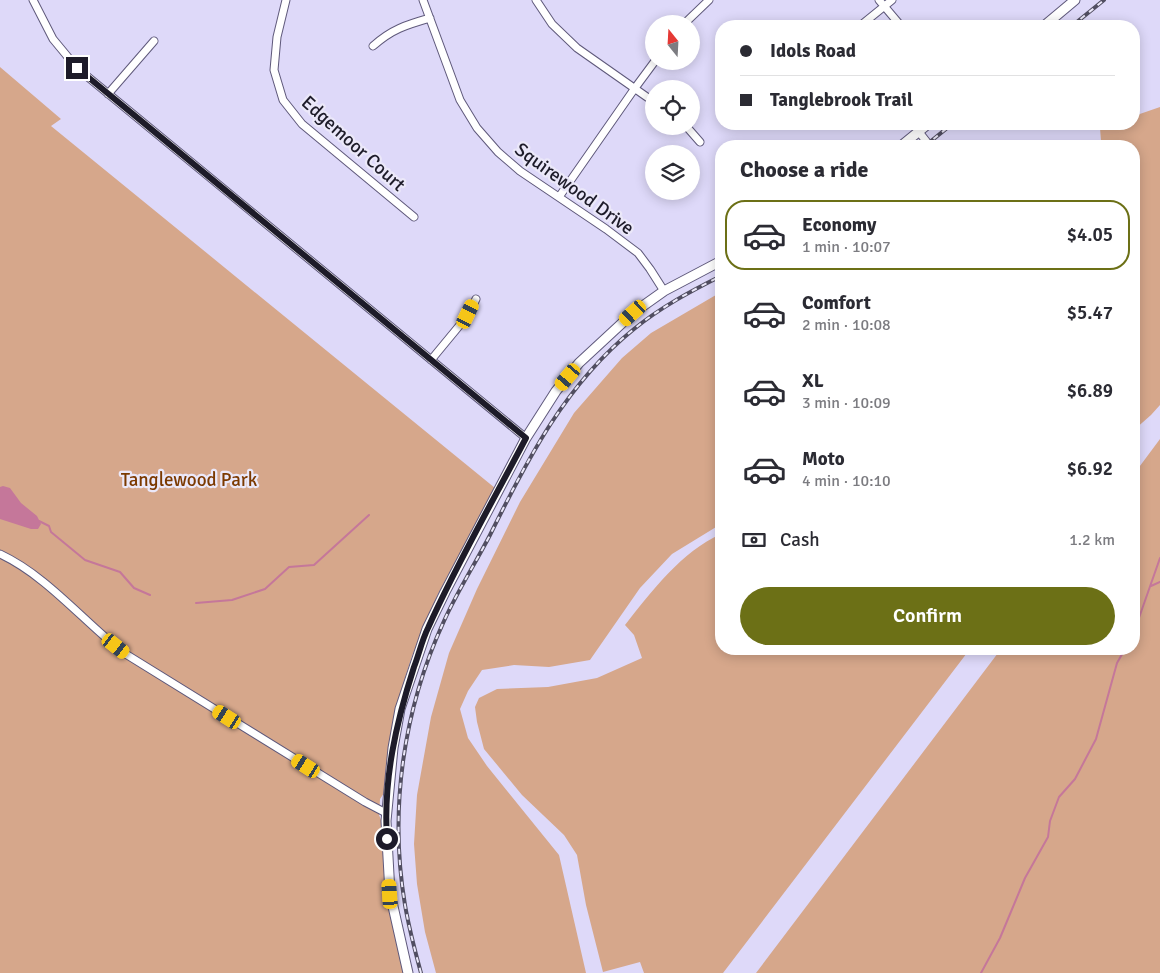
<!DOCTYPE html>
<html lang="en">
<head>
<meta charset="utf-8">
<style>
	:root { --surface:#fff; --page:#f7f7f7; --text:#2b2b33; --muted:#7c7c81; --line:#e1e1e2; --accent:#6c7016 }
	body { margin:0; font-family:Signika,sans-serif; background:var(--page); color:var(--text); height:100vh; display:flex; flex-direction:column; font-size:19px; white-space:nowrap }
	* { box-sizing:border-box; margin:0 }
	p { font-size:16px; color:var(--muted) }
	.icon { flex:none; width:28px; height:28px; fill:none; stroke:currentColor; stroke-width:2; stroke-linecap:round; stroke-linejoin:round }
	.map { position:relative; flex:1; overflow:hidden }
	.details { position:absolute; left:715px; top:140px; width:425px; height:515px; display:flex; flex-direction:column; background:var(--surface); border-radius:20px; box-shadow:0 2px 12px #0003 }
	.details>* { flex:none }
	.banner { position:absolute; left:715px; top:20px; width:425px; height:110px; border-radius:20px; box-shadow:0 2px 12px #0003; display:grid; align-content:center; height:110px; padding:0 25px; background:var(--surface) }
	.needle { width:32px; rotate:342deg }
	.fabs { position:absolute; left:645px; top:15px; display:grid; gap:10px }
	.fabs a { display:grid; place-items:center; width:55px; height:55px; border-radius:50%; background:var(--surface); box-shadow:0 2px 12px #0003; font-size:25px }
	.end { position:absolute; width:22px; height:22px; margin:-11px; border:6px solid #1d1b29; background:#fff; box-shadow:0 0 0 2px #fff }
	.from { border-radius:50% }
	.car { position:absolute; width:15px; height:30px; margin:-15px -8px; border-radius:6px; box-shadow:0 0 4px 1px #0007; background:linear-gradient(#f5c518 24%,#345 0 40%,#f5c518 0 76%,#345 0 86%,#f5c518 0) }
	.banner b { display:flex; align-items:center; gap:18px; height:48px; font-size:19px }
	.banner b+b { border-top:1px solid var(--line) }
	.banner i { width:12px; height:12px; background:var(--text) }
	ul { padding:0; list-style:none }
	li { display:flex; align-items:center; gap:15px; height:70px; margin:0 10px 8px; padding:0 15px; border:2px solid transparent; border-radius:20px }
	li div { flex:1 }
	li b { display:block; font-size:19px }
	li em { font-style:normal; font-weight:600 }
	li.selected { border-color:var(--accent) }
	li>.icon { width:45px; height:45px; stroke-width:1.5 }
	h2 { padding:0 25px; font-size:22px; line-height:60px }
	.pay { display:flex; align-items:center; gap:12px; height:55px; padding:0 25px; font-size:19px }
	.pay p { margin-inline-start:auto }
	.primary-button { display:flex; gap:10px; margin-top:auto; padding:10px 25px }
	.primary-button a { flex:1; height:58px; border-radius:30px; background:var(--accent); color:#fff; font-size:20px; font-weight:600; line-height:58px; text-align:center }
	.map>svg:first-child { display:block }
	.green { fill:#d6a78b }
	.water { fill:#c5779a }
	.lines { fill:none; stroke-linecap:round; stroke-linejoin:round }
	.stream { stroke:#c5779a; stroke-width:2 }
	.minor-casing { stroke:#5f597b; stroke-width:9 }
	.tertiary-casing { stroke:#5f597b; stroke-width:11 }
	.minor { stroke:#fff; stroke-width:7 }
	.tertiary { stroke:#fff; stroke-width:9 }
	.rail-casing { stroke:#514e61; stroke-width:4 }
	.rail { stroke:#ebe8f9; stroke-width:2; stroke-dasharray:5.5; stroke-linecap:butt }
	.route { stroke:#1d1b29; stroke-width:6 }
	.labels { text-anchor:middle; stroke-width:4.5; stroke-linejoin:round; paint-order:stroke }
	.street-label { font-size:19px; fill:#1d1b29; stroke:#ebe8f9 }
	.park-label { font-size:19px; fill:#7b3900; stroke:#ebe8f9 }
</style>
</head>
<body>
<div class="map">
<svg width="1160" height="973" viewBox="0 0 1160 973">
	<rect width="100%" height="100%" fill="#ded9f9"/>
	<path class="green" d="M0,67L61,119L51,126L495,488L438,594L412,656L399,697L394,723L386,766L384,793L380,799L379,815L382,822L383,855L388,902L404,973H0Z
		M1160,107V405L1151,415L1134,430V146H1089L1101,141L1100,128L1112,124H1134V116Z
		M721,292V524L672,554L640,588L590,660L549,667L514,665L482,670L468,691L460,709L468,738L487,766L559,855L586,973H436L425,932L417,884L414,844L417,795L431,717L449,653L477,589L520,502L574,413L622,358L651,333Z
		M1160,439V973H756L1001,649H1134V474Z
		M721,534V649H970L723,973H644L640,962L603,972L586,905L577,855L564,835L522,795L484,749L477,722L475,707L479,698L497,689L548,687L597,678L642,658L634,635L625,625C651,592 682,551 721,534Z"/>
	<path class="water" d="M3,486L10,488L21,503L37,516L41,524L38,529H31L0,519V487Z"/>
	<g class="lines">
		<path class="stream" d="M39,521L49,526L51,532L85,560L120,572L134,588L150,595
			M1151,586L1160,582
			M196,603L232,600L265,589L289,567L314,565L369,515
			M1134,632L1160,558
			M981,973L1000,938L1025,878L1048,837L1050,821L1059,797L1075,779L1096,739L1117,663L1125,649"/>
		<g class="minor-casing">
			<path id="minor" d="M33,0L53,39L77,68L526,438
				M286,0L277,37L274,70L283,100L302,124L414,217
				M423,0L460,100L477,128L498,152L520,171L606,229L638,253L650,269L664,291
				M536,0L552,24L577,48L654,102
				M879,0L901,26
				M684,24L709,0
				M860,26L892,0
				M373,46C392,29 406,25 430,18
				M108,94L154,41
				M686,126L700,142
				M919,132L930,146
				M559,197L635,88L655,61
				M431,360L469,314L476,299
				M0,554C47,576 83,621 124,653L365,802L386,813"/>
		</g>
		<g class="tertiary-casing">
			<path id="tertiary" d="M1044,26L1075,0
				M901,146L928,124
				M408,973L390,893L386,821L393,748L400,709L427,629L445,592L526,438L556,391L579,363L633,313L664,291L721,261"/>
		</g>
		<use href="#minor" class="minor"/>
		<use href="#tertiary" class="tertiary"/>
		<g class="rail-casing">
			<path id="rail" d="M1072,26L1104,0
				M925,146L952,124
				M421,973C415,951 409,928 405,905C389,810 403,710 444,621C457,592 475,564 490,535C528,458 566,384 634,329C661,307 691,291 721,276"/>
		</g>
		<use href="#rail" class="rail"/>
	</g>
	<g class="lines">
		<path class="route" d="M77,68L526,438C493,501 457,563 428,628C422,640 419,654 414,667C396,723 383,780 387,839"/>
	</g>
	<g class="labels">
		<g class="street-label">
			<text transform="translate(354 143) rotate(42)" y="7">Edgemoor Court</text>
			<text transform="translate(575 188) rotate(36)" y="7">Squirewood Drive</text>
		</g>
		<g class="park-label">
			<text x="189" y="486">Tanglewood Park</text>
		</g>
	</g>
</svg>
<div class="fabs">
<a><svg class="needle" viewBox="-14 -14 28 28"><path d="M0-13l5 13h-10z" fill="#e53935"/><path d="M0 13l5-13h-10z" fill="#7c7c81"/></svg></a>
<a><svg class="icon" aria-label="locate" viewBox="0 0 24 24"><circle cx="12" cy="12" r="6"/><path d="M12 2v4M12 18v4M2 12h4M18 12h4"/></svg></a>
<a><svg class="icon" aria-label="layers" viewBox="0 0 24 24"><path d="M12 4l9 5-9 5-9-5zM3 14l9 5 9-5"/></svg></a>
</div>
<i class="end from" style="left:387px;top:839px"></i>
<i class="end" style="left:77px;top:68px"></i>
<i class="car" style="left:633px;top:313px;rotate:228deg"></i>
<i class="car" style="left:468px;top:314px;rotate:26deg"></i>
<i class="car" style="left:568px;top:377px;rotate:220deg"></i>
<i class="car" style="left:116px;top:646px;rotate:128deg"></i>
<i class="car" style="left:227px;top:717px;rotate:302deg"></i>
<i class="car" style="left:306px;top:766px;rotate:302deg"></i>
<i class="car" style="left:390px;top:894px;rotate:356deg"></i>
<div class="banner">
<b><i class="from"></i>Idols Road</b>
<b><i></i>Tanglebrook Trail</b>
</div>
<section class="details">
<h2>Choose a ride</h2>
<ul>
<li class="selected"><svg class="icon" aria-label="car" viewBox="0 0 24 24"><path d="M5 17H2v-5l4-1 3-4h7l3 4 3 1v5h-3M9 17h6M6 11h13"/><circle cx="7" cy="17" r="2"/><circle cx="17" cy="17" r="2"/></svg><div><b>Economy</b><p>1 min · 10:07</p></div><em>$4.05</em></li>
<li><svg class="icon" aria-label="car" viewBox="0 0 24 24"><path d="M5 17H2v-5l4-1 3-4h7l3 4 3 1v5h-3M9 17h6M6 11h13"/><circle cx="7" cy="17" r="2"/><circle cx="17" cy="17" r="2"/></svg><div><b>Comfort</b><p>2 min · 10:08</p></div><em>$5.47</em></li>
<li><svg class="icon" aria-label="car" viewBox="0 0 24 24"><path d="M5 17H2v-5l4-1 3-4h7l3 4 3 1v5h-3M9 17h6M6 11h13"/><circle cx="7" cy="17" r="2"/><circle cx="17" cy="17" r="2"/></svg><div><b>XL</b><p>3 min · 10:09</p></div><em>$6.89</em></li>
<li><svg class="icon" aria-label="car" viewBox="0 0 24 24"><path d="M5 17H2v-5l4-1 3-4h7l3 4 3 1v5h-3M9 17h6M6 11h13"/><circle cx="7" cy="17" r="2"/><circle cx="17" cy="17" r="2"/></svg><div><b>Moto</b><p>4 min · 10:10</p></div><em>$6.92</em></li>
</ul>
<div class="pay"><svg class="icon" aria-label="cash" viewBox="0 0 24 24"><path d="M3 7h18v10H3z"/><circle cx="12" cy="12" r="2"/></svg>Cash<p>1.2 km</p></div>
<div class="primary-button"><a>Confirm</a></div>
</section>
</div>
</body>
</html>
